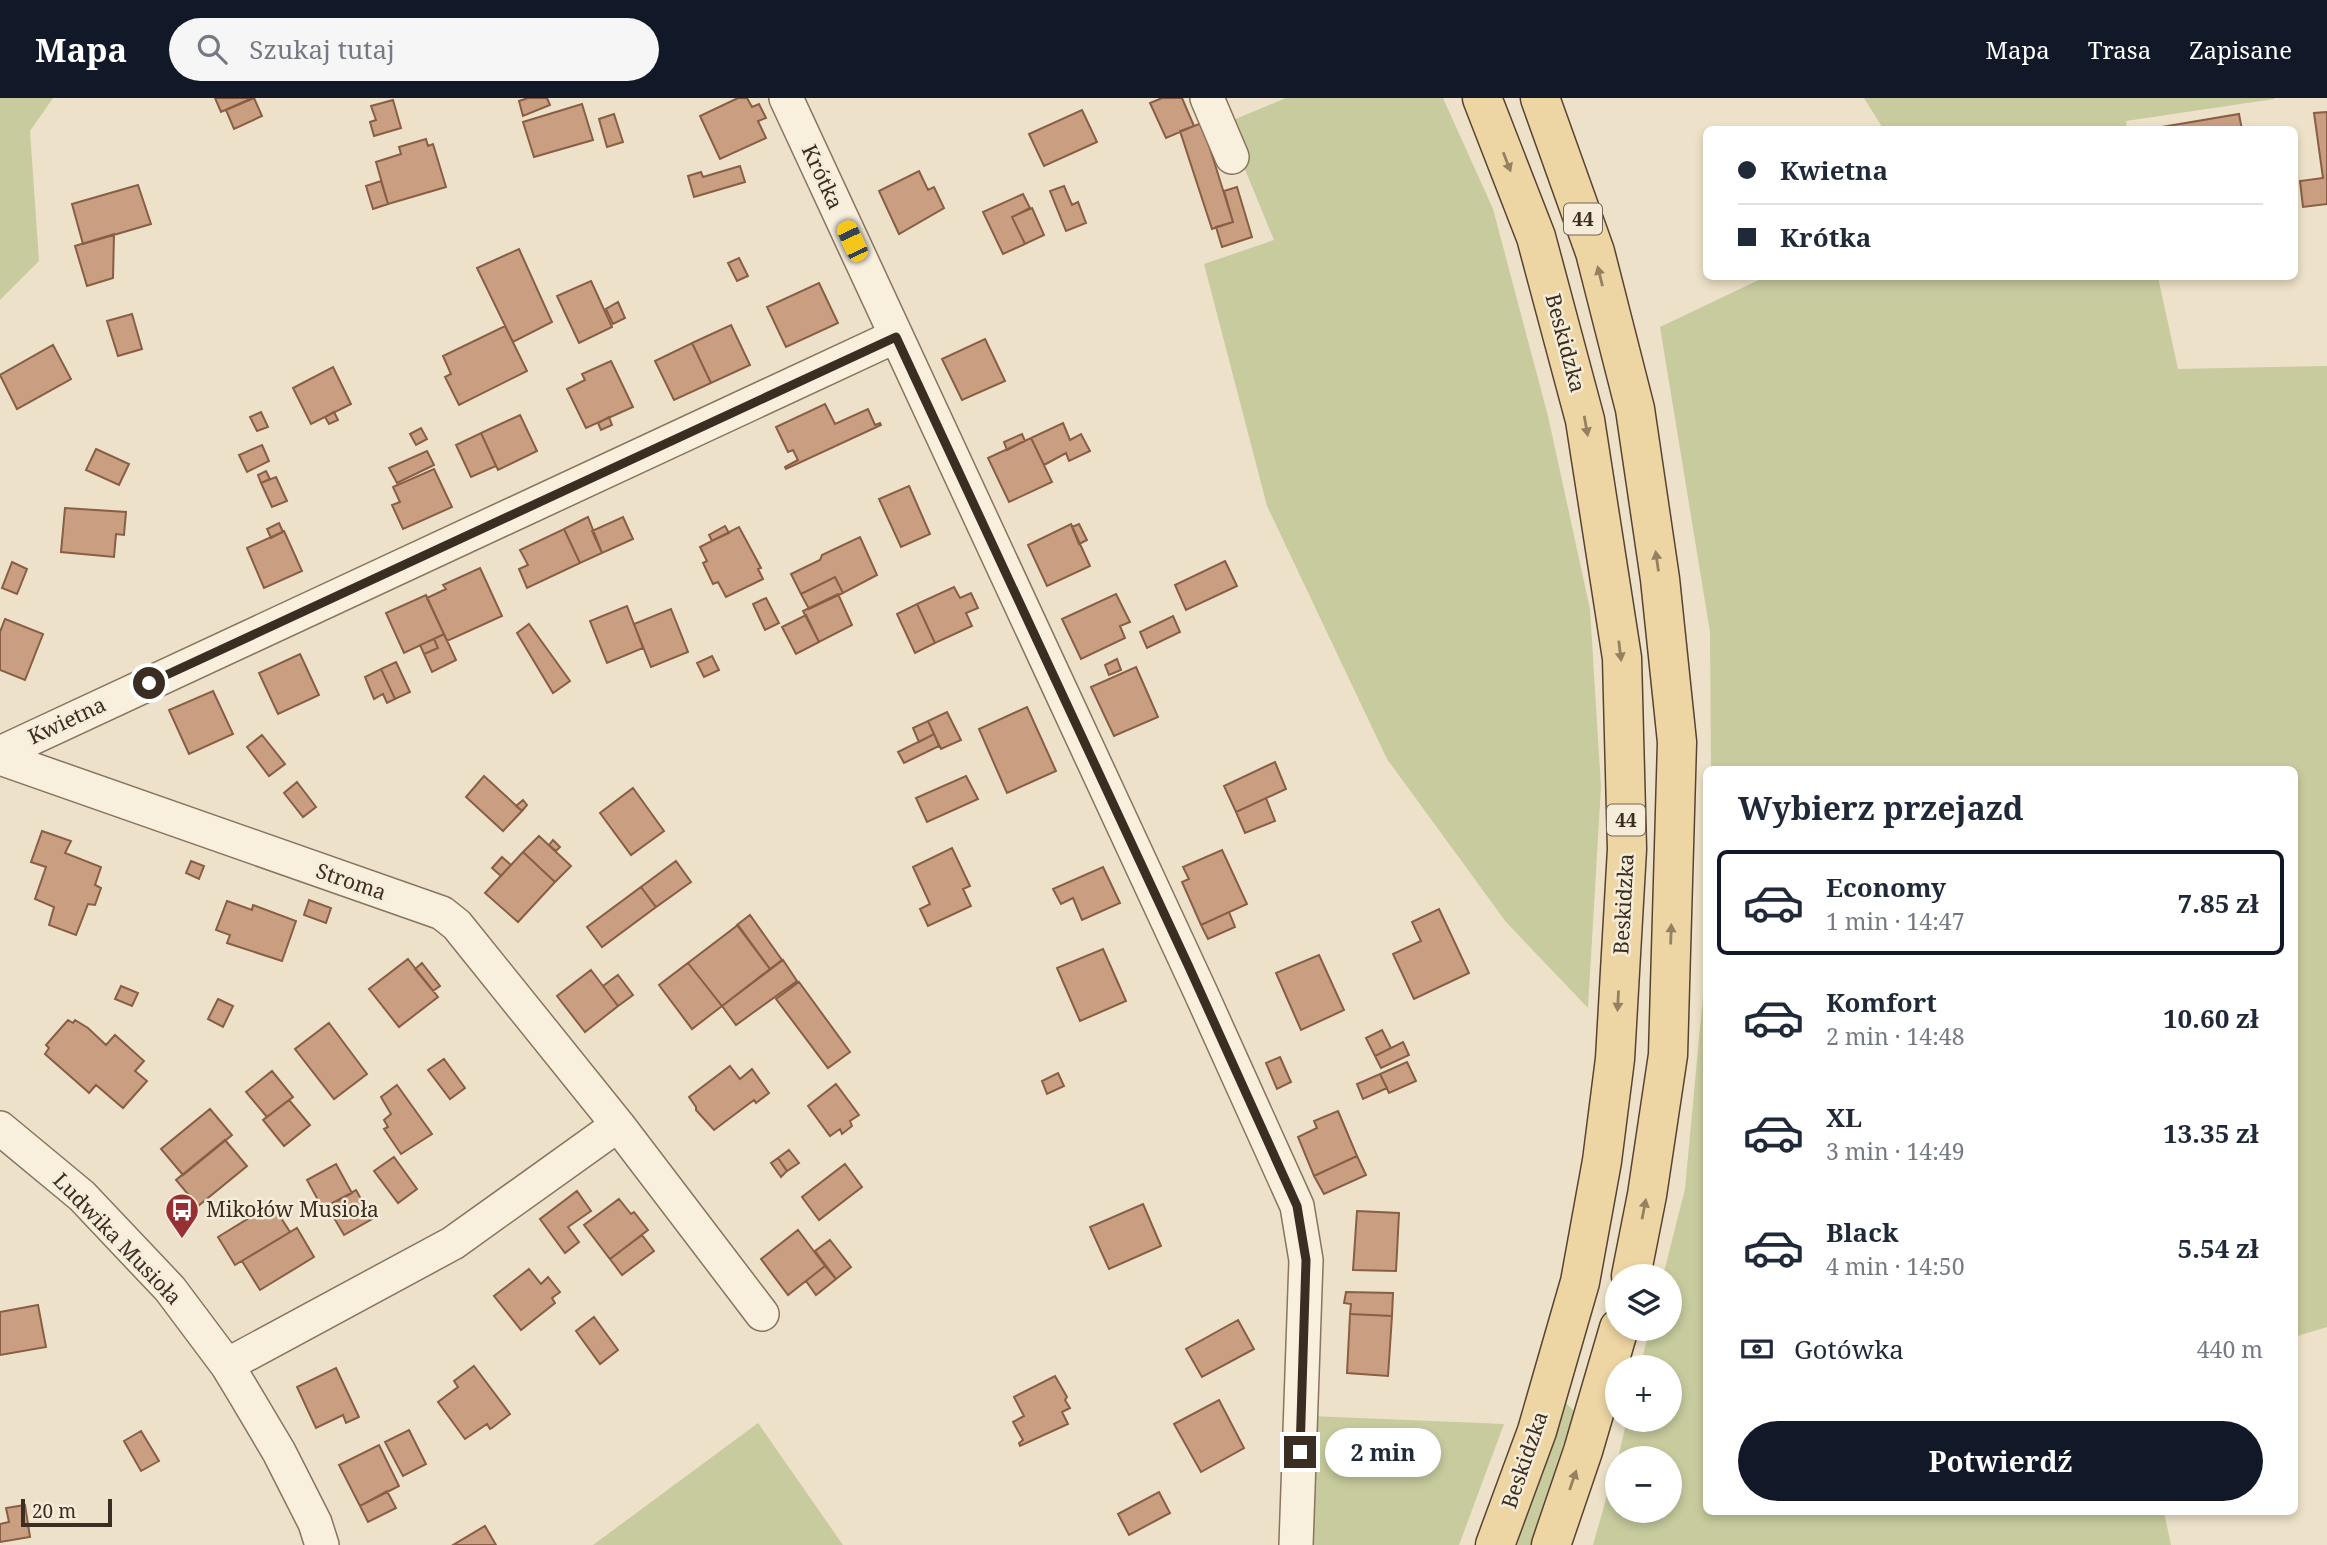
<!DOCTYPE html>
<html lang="pl">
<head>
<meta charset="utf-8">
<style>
	:root { --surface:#fff; --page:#f6f6f7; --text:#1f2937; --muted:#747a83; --line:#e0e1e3; --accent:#111827 }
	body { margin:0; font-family:"Noto Serif",serif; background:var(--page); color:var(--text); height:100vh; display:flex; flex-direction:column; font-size:26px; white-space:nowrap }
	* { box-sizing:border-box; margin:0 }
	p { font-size:23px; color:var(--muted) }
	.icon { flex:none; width:38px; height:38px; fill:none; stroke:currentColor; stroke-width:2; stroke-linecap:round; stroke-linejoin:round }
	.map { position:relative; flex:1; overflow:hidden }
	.drawer { position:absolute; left:1703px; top:668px; width:595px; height:749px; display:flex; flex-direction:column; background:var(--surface); border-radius:10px; box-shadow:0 4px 10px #0003 }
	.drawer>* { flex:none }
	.top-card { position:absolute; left:1703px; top:28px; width:595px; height:154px; border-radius:10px; box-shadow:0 4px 10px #0003; display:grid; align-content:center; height:154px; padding:0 35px; background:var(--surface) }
	.fabs { position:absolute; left:1605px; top:1166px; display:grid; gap:14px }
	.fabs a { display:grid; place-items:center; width:77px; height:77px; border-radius:50%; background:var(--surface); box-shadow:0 4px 10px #0003; font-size:35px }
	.scale { position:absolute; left:21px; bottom:18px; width:91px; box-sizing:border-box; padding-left:7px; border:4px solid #3a2d21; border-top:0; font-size:19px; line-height:24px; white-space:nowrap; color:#3a2d21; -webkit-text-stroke:5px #f5ecd9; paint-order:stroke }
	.end { position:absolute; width:32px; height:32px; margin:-16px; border:9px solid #3a2d21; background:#fff; box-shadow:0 0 0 4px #fff }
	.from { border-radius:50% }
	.bubble { position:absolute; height:49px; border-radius:24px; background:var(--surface); box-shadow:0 4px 10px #0003; font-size:23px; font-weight:700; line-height:49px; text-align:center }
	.car { position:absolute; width:21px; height:42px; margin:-21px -10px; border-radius:9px; box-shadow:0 0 5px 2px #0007; background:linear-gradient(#f5c518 24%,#345 0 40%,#f5c518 0 76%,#345 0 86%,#f5c518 0) }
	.top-card b { display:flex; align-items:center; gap:24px; height:66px; font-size:26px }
	.top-card b+b { border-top:2px solid var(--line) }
	.top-card i { width:18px; height:18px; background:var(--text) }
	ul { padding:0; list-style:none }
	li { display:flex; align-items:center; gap:21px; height:105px; margin:0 14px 10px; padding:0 21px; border:4px solid transparent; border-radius:10px }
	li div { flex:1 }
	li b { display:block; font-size:26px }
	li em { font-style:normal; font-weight:700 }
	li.selected { border-color:var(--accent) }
	li>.icon { width:63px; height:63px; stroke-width:1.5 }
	h2 { padding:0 35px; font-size:32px; line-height:84px }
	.pay { display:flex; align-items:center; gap:18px; height:77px; padding:0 35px; font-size:26px }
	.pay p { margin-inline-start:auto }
	.action { display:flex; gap:14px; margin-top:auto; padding:14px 35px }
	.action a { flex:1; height:80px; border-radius:42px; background:var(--accent); color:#fff; font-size:28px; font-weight:700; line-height:80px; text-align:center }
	header { display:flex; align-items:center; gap:42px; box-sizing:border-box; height:98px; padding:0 35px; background:var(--accent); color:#fff }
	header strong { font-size:33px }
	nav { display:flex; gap:38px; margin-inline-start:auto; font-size:24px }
	.search { width:490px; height:63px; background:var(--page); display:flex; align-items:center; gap:18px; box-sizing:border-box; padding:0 24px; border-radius:38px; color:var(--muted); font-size:26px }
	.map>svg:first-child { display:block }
	.green { fill:#c7cb9d }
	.building { fill:#ca9e81; stroke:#885e45; stroke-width:2 }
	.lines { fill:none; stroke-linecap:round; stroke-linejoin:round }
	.street-casing { stroke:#89745e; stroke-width:36 }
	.primary-casing { stroke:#584332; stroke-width:41 }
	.street { stroke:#f8efdd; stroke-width:33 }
	.primary { stroke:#eed5a4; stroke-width:38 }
	.oneway { fill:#948162 }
	.route { stroke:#3a2d21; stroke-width:9 }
	.labels { text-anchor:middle; stroke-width:5; stroke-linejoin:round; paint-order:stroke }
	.shield { fill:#f5ecd9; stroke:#726658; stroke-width:2 }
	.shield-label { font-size:19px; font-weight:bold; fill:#3a2d21 }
	.street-label { font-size:21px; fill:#3a2d21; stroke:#f5ecd9 }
	.poi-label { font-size:21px; fill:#3a2d21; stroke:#f5ecd9; text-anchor:start }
</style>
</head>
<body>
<header>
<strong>Mapa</strong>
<div class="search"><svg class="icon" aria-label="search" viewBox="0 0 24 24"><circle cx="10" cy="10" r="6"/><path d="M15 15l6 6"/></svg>Szukaj tutaj</div>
<nav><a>Mapa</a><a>Trasa</a><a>Zapisane</a></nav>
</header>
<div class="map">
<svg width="2327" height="1447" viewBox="0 0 2327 1447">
	<rect width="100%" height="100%" fill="#ede2c9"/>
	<path class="green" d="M0,0H53L30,33L39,163L0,202Z
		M1286,0H1443L1493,111L1548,318L1590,511L1601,689L1588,910L1506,824L1387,661L1267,408L1204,166L1274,142L1226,25Z
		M1864,0H2274V1L2126,23L2127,31L1884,32Z
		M1765,179H2158L2178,271L2327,268V1229L2294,1239V672H1711L1710,534L1660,229Z
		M1706,866V1414H2164L2171,1447H1593L1617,1362V1412H1670V1360H1618L1627,1321H1670V1269H1640L1650,1230H1670V1178H1663L1685,1091Z
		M1564,1303L1574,1313L1531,1447H1517Z
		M1311,1318L1504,1326L1459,1447H1309Z
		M758,1325L843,1447H593Z"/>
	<path class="building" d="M215,0H252L221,14Z
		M254,0L262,18L234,31L226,12Z
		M528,0H547L550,7L523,18L519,3Z
		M738,0H747L752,9L759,6L766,20L758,23L766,40L720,61L700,18Z
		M1162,0H1182L1194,28L1166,40L1150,5Z
		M393,2L401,30L374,38L370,24L376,22L371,8Z
		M582,6L593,42L534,59L523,24Z
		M1082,12L1097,44L1044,68L1029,36Z
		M2327,14V106L2303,109L2300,83L2323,80L2314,15Z
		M614,16L623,44L607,49L599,21Z
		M2239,16L2242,32H2144Z
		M1202,25L1233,124L1212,131L1180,33Z
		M426,41L428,48L433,46L446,89L388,106L376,64L401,56L399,49Z
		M740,68L745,84L694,99L688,78L701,74L703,79Z
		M919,73L928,92L934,89L944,110L899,136L879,93Z
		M381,83L388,106L373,111L366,88Z
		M138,87L151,126L83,146L72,106Z
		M1064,88L1072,107L1078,104L1086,125L1066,133L1050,93Z
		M1237,89L1252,139L1222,149L1216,129L1233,124L1224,93Z
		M1023,96L1030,110L1012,119L1025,146L1003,156L983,114Z
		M1032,110L1044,137L1025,146L1012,119Z
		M114,136L113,180L87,188L75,148Z
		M519,151L552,224L513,244L477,170Z
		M739,160L748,178L737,183L728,165Z
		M591,183L612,229L579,245L557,198Z
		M819,185L838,225L786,249L767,209Z
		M618,204L625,220L613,226L606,211Z
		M132,216L142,251L118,258L107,223Z
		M731,227L750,267L711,285L692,245Z
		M505,228L527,273L459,307L445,279L451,276L443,258Z
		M985,241L1005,283L962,302L942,261Z
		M692,245L711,285L674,302L655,263Z
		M53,247L71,281L17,311L0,277Z
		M611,263L633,309L586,330L567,291L585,282L582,276Z
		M333,269L351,306L311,326L293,290Z
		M825,306L835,326L868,311L875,327L880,325L881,327L786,371L785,369L798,362L793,352L788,354L776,329Z
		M261,314L268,329L257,333L250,319Z
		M334,314L338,322L329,326L325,319Z
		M520,317L537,353L498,372L481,335Z
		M609,319L612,327L601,332L598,325Z
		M1063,325L1070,342L1081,336L1090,353L1069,363L1066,355L1044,367L1031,340Z
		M421,330L427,341L416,347L410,336Z
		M481,335L496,368L471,379L456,347Z
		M1022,336L1025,343L1007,352L1004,344Z
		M1031,340L1052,384L1009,404L988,360Z
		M262,347L269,363L247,374L239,357Z
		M96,351L129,366L119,387L86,372Z
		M427,353L434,367L397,385L389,370Z
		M434,371L452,409L403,431L392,407L400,404L393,389Z
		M266,373L270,381L261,385L258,377Z
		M276,379L287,403L272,409L261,385Z
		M909,388L930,436L901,449L879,401Z
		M65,410L126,414L124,437L116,436L114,459L61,454Z
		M588,419L602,455L580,465L564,431Z
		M623,419L633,441L602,455L592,433Z
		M279,425L283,434L271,440L267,431Z
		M1071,426L1090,468L1047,488L1028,447Z
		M1079,426L1087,442L1079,446L1072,429Z
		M725,428L729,435L712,443L709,437Z
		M739,429L761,470L758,471L763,481L726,499L718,484L713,486L703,465L707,463L700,449Z
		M564,431L580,465L527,490L519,471L528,467L520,452Z
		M284,433L302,473L264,490L247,450Z
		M860,439L877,477L843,495L835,479L801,496L791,476L820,462L822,457Z
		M1225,463L1237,488L1186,512L1175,487Z
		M12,464L27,471L17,496L2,490Z
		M480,470L502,518L447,543L427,500L446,491L443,487Z
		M835,479L843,495L809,511L801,496Z
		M954,489L960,500L971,495L978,510L966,515L972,528L935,545L917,506Z
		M838,496L852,527L819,544L803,513Z
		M1116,496L1130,524L1120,528L1125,540L1081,561L1062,521Z
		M426,497L444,536L404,555L386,515Z
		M766,500L779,525L765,532L753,506Z
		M917,506L935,545L915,555L897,516Z
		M627,508L643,550L607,565L590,523Z
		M671,511L688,554L651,569L634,526Z
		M806,517L819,544L796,556L782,529Z
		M1173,518L1180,534L1147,550L1140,534Z
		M5,521L43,536L25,582L0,572V534Z
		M529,526L570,583L553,595L517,535Z
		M444,536L456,562L432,574L424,556L438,550L434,541Z
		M434,541L438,550L424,556L420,547Z
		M300,556L319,597L278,616L259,575Z
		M712,558L719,572L704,579L697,565Z
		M1117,561L1121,572L1109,577L1105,567Z
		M396,564L410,594L395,601L381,571Z
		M1136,569L1158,619L1114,638L1091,589Z
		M381,571L395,601L387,605L383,596L374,601L365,579Z
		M213,593L233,636L189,656L169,612Z
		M1027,609L1056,673L1007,695L979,631Z
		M947,614L961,642L941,651L928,623Z
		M928,623L934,636L919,644L913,630Z
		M934,636L939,648L904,665L898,654Z
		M262,637L285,666L269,678L247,649Z
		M1275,664L1286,691L1236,714L1224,688Z
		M484,678L522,713L503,733L466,699Z
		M966,678L978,701L927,724L916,700Z
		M297,684L316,709L303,719L284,695Z
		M633,690L664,733L631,757L600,715Z
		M1266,700L1275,723L1245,735L1236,714Z
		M523,702L527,707L522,713L516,708Z
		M42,733L71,743L65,755L101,769L95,787L101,790L95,807L88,806L76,837L49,827L54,809L35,801L46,769L31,764Z
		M539,738L571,768L555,784L523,754Z
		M553,742L560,749L556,753L549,747Z
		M952,750L970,788L963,791L971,808L928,828L920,811L930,806L913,769Z
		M1222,752L1247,806L1201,827L1182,784L1189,781L1183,769Z
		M523,754L555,784L518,824L485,795Z
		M502,759L511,767L501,778L492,770Z
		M191,763L204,768L199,781L186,775Z
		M676,763L691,784L656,809L641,789Z
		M1103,769L1120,805L1082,822L1073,800L1061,806L1053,791Z
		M641,789L656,809L602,849L587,829Z
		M309,802L331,810L326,825L304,817Z
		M227,803L252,812L253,807L296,823L282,863L227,845L230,837L216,832Z
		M1439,811L1469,875L1414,901L1393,856L1421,843L1412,824Z
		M1229,814L1235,829L1208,841L1201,827Z
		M750,817L782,862L770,871L737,827Z
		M738,827L770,871L722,908L688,865Z
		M1103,851L1126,903L1080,923L1057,870Z
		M1319,857L1344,912L1301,932L1276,875Z
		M408,861L438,899L399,929L369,891Z
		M783,862L797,883L736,927L722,908Z
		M422,865L440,888L433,893L415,871Z
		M688,865L722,908L692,931L659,887Z
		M591,872L618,908L585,934L557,898Z
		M618,877L633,897L618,908L603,888Z
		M799,884L850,954L828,970L776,901Z
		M121,888L138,895L132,908L115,901Z
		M218,901L233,908L223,929L208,921Z
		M68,922L73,925L75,922L88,930L106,947L115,937L144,963L135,973L147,983L123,1010L96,987L89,995L87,993L45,956L49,950L46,947Z
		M329,925L367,976L334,1001L295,951Z
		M1382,932L1391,950L1375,958L1366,940Z
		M1403,944L1409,957L1381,970L1375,958Z
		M1280,959L1291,984L1277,991L1266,965Z
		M444,961L465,990L450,1001L428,972Z
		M1407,964L1416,983L1389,995L1380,976Z
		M730,968L740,981L752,971L769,995L756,1005L754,1002L714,1032L696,1012V1009L689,999Z
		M272,973L293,999L267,1019L246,994Z
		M1058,975L1064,988L1047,996L1042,983Z
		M1380,976L1387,990L1363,1001L1357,986Z
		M836,986L859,1017L850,1023L852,1028L842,1036L840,1031L830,1038L808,1008Z
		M397,987L432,1036L401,1056L384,1031L388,1029L384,1022L391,1016L381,999Z
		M289,1002L310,1027L284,1048L263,1022Z
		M210,1011L232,1037L183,1077L161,1051Z
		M1338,1013L1357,1058L1314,1078L1298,1039L1317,1030L1314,1023Z
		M225,1042L247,1068L198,1108L176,1082Z
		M789,1052L799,1065L787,1073L778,1060Z
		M1357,1058L1366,1077L1324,1096L1314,1078Z
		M394,1059L417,1091L398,1105L374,1073Z
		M778,1060L787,1073L781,1079L771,1065Z
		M336,1066L352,1095L323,1111L307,1082Z
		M845,1066L862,1089L819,1122L802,1099Z
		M356,1092L372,1121L344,1137L327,1108Z
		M577,1093L591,1113L568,1129L579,1144L565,1155L540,1121Z
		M619,1101L631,1116L634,1114L648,1132L610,1161L584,1127Z
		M272,1106L290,1134L235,1167L218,1139Z
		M1143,1106L1161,1148L1109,1171L1090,1129Z
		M1357,1113L1399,1115L1396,1173L1353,1172Z
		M297,1130L314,1159L260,1192L242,1163Z
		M798,1132L825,1168L788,1197L761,1161Z
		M642,1137L654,1153L622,1177L610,1161Z
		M830,1142L851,1169L836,1181L815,1153Z
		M825,1168L836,1181L816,1197L806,1183Z
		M529,1171L541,1186L548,1179L560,1194L552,1200L555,1205L521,1232L494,1198Z
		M1346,1194L1393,1195L1392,1218L1350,1216L1351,1206L1344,1205Z
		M38,1207L46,1249L0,1257V1214Z
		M1350,1216L1392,1218L1388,1278L1347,1275Z
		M594,1219L618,1252L600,1266L576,1233Z
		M1238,1222L1254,1251L1202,1279L1186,1251Z
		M474,1268L510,1316L492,1330L490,1331L487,1326L465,1341L438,1304L458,1289L454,1283Z
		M336,1270L359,1319L346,1325L343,1317L316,1330L297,1289Z
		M1055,1278L1067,1299L1065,1302L1070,1310L1062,1314L1068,1326L1020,1348L1019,1345L1023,1342L1013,1324L1024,1318L1014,1299Z
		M1219,1302L1244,1350L1201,1374L1174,1326Z
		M409,1332L426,1366L403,1378L385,1344Z
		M141,1333L159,1363L141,1373L124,1343Z
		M379,1347L399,1388L360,1408L339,1367Z
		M387,1393L396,1410L368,1424L360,1408Z
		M1159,1394L1170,1415L1129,1437L1118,1416Z
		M25,1407L30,1439L0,1444V1426L9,1424L6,1410Z
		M485,1428L496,1447H453Z"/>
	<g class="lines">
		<g class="street-casing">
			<path id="street" d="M786,0L1200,893L1297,1108L1306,1162L1296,1447
				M1207,0L1232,59
				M0,655L896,238
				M0,660L442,815L457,827L618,1027L762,1216
				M0,1030L82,1098L170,1191L227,1267L244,1295L279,1354L315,1425L322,1447
				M227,1267L453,1145L618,1027"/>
		</g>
		<g class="primary-casing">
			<path id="primary" d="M1482,0L1536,139L1585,322L1622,560L1627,751L1615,961L1602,1063L1580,1184L1537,1333L1495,1447
				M1540,0L1595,154L1635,311L1660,481L1677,644L1668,957L1647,1097L1631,1178
				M1551,1447L1583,1353L1619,1230"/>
		</g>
		<use href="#street" class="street"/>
		<use href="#primary" class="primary"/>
	</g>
	<defs><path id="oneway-solid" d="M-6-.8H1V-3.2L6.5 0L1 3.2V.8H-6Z" transform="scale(1.75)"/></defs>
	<g class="oneway">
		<use href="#oneway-solid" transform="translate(1507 64) rotate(69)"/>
		<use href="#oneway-solid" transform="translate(1600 178) rotate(-104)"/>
		<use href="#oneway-solid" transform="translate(1586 328) rotate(80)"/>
		<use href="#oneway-solid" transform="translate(1657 463) rotate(-98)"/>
		<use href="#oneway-solid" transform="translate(1620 553) rotate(83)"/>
		<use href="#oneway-solid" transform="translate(1671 836) rotate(-88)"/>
		<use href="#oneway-solid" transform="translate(1618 903) rotate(93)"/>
		<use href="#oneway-solid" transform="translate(1644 1111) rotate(-79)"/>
		<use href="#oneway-solid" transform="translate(1573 1382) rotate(-71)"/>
	</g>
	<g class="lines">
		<path class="route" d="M149,585L896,239L1189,869L1297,1108L1306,1162L1300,1354"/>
	</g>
	<defs>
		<g id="bus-pin" transform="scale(1.75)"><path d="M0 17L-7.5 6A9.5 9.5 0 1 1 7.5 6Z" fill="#963033" stroke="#f5ecd9"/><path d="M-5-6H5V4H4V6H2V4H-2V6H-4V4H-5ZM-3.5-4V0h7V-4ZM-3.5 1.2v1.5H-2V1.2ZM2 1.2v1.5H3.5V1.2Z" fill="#fff"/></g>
	</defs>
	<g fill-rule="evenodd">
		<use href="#bus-pin" x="182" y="1112"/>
	</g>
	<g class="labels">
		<g class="shield">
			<rect x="1564" y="105.5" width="38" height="31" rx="5"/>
			<rect x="1607" y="706.5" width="38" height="31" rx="5"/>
		</g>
		<g class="shield-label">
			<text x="1583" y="128">44</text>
			<text x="1626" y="729">44</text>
		</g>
		<g class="street-label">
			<text transform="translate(822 79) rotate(65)" y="7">Krótka</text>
			<text transform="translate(1565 245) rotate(75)" y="7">Beskidzka</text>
			<text transform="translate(67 623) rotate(-25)" y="7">Kwietna</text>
			<text transform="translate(351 784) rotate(19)" y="7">Stroma</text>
			<text transform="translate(1624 806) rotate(-87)" y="7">Beskidzka</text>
			<text transform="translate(117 1141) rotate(46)" y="7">Ludwika Musioła</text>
			<text transform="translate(1525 1362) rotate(-71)" y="7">Beskidzka</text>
		</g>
		<g class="poi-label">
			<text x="206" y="1119">Mikołów Musioła</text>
		</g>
	</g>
</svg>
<div class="fabs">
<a><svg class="icon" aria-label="layers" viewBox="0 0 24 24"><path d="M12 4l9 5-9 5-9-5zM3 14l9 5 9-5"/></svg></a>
<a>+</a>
<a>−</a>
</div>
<div class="scale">20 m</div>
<i class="end from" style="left:149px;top:585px"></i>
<i class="end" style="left:1300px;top:1354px"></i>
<div class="bubble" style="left:1325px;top:1330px;width:116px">2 min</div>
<i class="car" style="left:852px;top:143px;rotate:335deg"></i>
<div class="top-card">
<b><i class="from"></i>Kwietna</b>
<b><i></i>Krótka</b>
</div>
<section class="drawer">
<h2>Wybierz przejazd</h2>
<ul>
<li class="selected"><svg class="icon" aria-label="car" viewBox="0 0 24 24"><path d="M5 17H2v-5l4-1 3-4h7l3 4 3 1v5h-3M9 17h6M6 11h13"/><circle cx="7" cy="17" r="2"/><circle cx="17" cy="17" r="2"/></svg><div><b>Economy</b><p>1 min · 14:47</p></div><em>7.85 zł</em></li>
<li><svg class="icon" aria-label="car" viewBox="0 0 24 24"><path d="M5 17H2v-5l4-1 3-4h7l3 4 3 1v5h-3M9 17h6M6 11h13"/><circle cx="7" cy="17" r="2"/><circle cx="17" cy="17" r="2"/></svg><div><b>Komfort</b><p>2 min · 14:48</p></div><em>10.60 zł</em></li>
<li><svg class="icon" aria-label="car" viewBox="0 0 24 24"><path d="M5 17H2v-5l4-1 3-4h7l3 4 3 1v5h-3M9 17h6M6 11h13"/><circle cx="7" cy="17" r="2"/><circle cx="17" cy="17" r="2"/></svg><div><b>XL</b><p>3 min · 14:49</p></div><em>13.35 zł</em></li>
<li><svg class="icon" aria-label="car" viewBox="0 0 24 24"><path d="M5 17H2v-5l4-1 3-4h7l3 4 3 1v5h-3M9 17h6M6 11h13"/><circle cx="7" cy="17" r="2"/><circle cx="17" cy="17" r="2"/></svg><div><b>Black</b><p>4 min · 14:50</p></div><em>5.54 zł</em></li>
</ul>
<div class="pay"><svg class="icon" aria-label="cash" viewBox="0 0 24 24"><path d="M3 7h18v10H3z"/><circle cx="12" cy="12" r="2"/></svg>Gotówka<p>440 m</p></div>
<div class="action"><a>Potwierdź</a></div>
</section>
</div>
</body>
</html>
